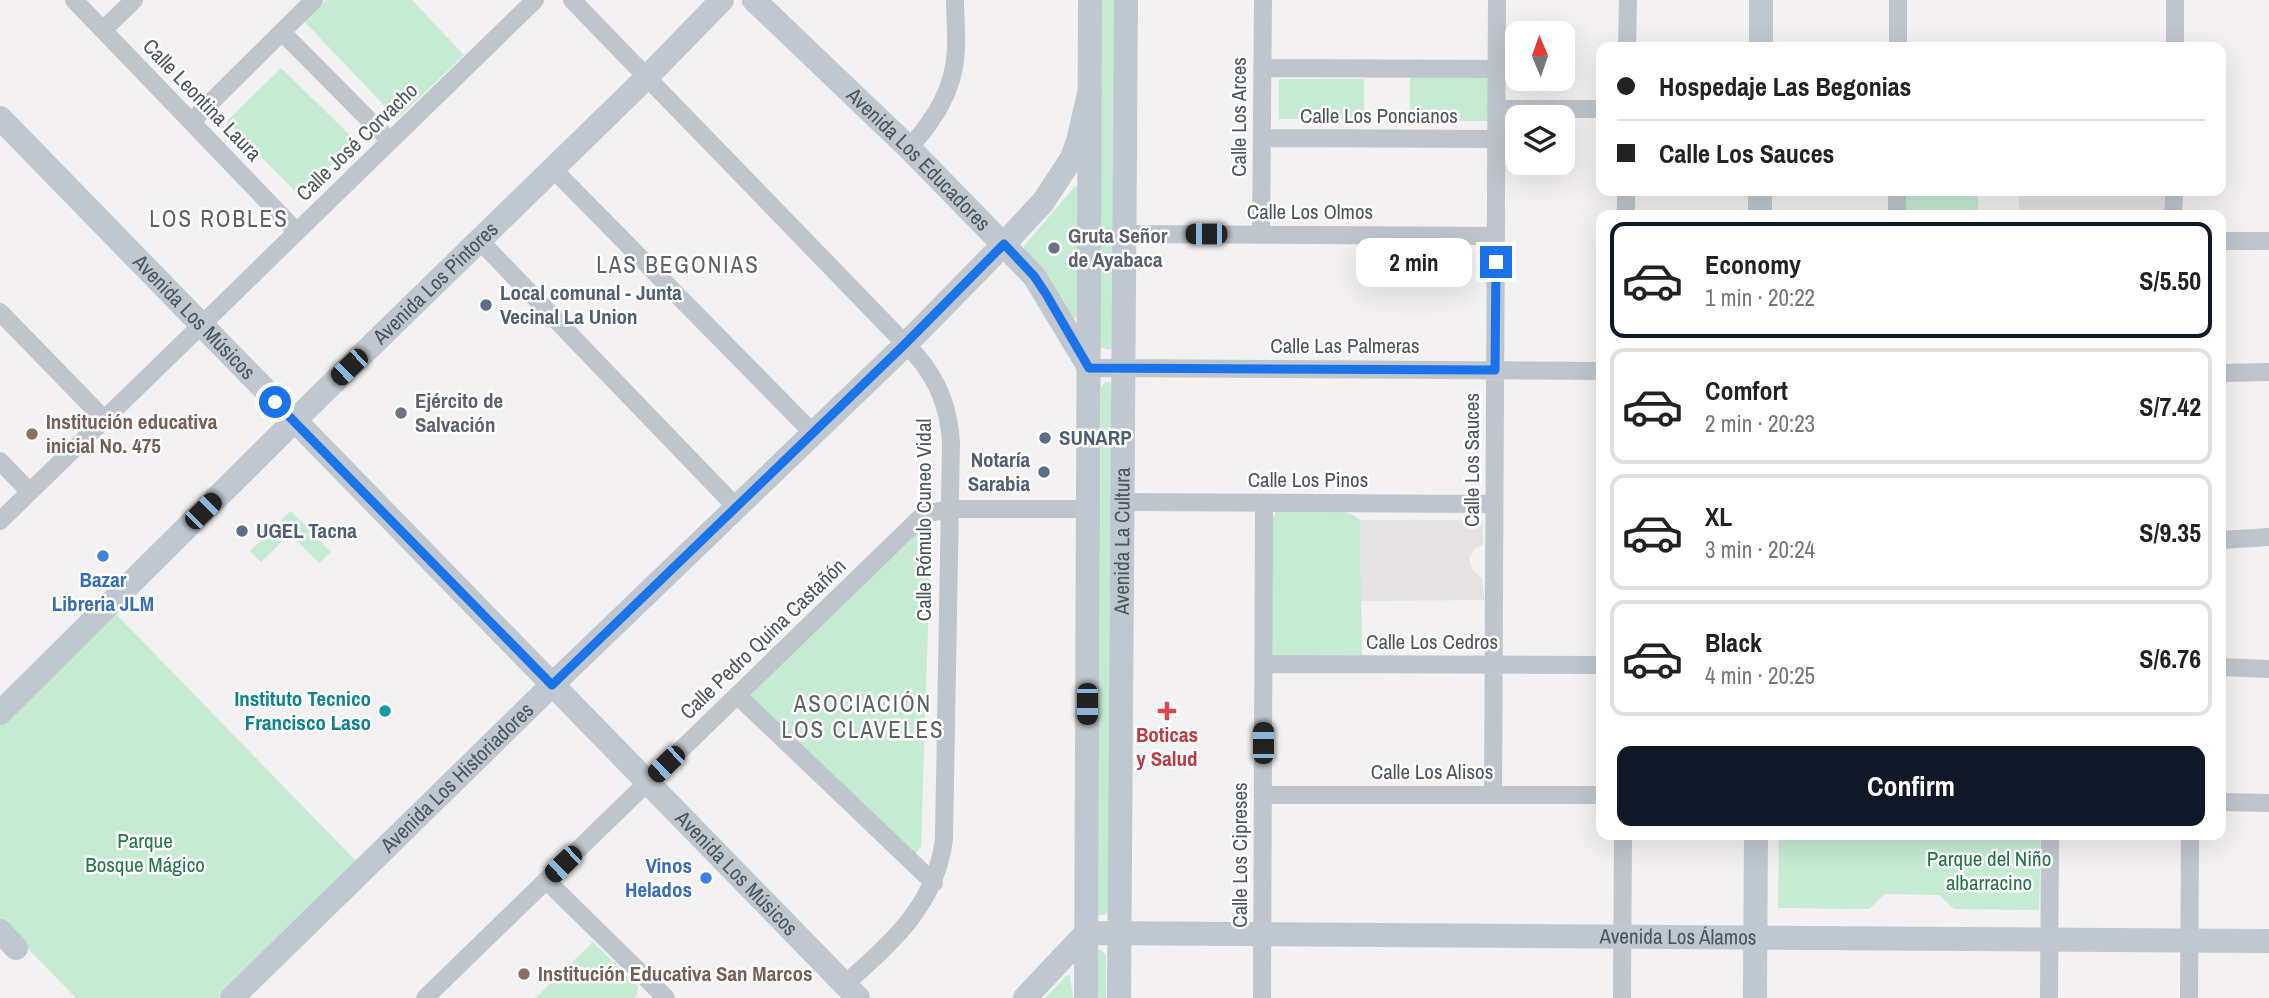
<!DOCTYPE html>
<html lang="en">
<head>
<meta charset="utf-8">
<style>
	:root { --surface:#fff; --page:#f6f6f6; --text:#222; --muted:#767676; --line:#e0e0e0; --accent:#111827 }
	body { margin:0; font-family:"Archivo Narrow",sans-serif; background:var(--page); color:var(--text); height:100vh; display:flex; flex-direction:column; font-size:26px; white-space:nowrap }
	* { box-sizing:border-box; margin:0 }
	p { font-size:23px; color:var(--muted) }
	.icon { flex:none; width:38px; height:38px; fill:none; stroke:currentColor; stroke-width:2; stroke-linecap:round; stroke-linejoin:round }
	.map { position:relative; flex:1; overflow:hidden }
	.sheet { position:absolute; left:1596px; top:210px; width:630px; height:630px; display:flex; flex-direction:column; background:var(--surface); border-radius:14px; box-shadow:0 7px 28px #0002 }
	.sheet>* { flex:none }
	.top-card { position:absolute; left:1596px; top:42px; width:630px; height:154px; border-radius:14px; box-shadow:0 7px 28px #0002; display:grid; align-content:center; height:154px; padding:0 21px; background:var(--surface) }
	.needle { width:46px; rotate:358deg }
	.fabs { position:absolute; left:1505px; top:21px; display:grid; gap:14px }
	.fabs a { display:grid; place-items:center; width:70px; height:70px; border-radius:14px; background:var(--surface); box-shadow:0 7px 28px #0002; font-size:35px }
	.end { position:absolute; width:32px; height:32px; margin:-16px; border:9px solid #1a73e8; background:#fff; box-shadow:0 0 0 4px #fff }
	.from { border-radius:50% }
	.bubble { position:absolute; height:49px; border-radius:14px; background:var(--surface); box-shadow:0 7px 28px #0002; font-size:23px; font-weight:700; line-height:49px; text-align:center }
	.car { position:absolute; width:21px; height:42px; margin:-21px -10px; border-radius:9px; box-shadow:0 0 5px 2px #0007; background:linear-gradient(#222 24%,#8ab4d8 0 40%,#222 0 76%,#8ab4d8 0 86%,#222 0) }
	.top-card b { display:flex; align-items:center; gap:24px; height:66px; font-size:26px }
	.top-card b+b { border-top:2px solid var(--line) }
	.top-card i { width:18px; height:18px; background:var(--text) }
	ul { padding:12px 0 0; list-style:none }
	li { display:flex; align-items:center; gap:21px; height:116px; margin:0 14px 10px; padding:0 7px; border:4px solid var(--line); border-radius:14px }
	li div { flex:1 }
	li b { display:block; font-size:26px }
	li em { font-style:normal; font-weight:700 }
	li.selected { border-color:var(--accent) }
	li>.icon { width:63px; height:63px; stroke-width:1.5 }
	.cta { display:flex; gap:14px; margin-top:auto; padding:14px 21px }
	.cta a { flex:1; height:80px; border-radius:14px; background:var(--accent); color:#fff; font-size:28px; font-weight:700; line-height:80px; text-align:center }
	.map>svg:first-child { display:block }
	.education { fill:#e4e2e2 }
	.green { fill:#c6ebd3 }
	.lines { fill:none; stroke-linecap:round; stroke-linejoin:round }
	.street { stroke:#bec5cc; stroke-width:18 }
	.secondary { stroke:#bfc8d0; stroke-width:24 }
	.route { stroke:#1a73e8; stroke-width:9 }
	.worship-dot { fill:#6b7280; stroke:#fff; stroke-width:2.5 }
	.service-dot { fill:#5c6f8a; stroke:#fff; stroke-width:2.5 }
	.education-dot { fill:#8d6e63; stroke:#fff; stroke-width:2.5 }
	.shop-dot { fill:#3f7fe0; stroke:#fff; stroke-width:2.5 }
	.culture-dot { fill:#0f9aa8; stroke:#fff; stroke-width:2.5 }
	.health-dot { fill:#e0444e; stroke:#fff; stroke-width:2.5 }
	.labels { text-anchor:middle; stroke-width:5; stroke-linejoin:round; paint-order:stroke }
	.street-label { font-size:21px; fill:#4b555c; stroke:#fff }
	.worship-label { font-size:21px; font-weight:bold; fill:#5b616d; stroke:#fff; text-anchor:start }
	.service-label { font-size:21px; font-weight:bold; fill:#4e5e75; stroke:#fff; text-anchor:start }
	.education-label { font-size:21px; font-weight:bold; fill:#785e54; stroke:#fff; text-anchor:start }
	.shop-label { font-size:21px; font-weight:bold; fill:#366cbe; stroke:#fff }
	.culture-label { font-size:21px; font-weight:bold; fill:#0d838f; stroke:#fff; text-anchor:end }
	.health-label { font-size:21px; font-weight:bold; fill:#be3a42; stroke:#fff }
	.park-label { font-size:21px; fill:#23764a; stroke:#fff }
	.neighbourhood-label { font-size:23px; letter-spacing:2px; fill:#5e6165; stroke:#fff }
</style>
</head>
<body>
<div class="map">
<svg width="2269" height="998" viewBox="0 0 2269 998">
	<rect width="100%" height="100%" fill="#f3f1f1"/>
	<path class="education" d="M2019,191H2164V215H2019Z
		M1360,520H1483V545L1474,549L1469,559L1473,571L1482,579L1485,600L1361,601Z"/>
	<path class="green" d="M326,0H412L464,55L397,119L304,21Z
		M1102,0H1116L1113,347L1109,350L1100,347Z
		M281,68L356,141L300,196L226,122Z
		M1489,68V121H1410V69Z
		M1279,79H1364V119H1279Z
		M1075,186L1084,192L1080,314L1072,319L1024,253V246Z
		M1902,191H1978V215H1901Z
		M1105,382H1110L1114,388L1108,912L1104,915H1098L1101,388Z
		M291,511L331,552L319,563L290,534L261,562L250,551Z
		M1286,511C1309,511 1343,504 1360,520L1362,655L1272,656L1271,520L1276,512Z
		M913,529L924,530L931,539L921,846L915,855L747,701L748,688Z
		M115,613L357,862L218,998H76L0,920V725Z
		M1779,835H2041L2039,910L1954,909L1939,895L1885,894L1869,909L1778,908Z
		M593,942L638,986L637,995L634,998H535Z
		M1096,950H1102L1106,956V998H1092Z
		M1070,975L1073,998H1045L1066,976Z"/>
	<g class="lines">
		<path class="street" d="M74,0L297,232
			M572,0L917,356C939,382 949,409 951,443L944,839C936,905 892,942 845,984
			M103,30L134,0
			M282,32L390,141
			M1627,47L1628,0
			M1898,47V0
			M2175,47V0
			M1262,68L1497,69
			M1496,109H1601
			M191,122L314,0
			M1262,138L1496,139
			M909,148C935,119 954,90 956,50C957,34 955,17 955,0
			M553,169L813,433
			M1626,215V191
			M1897,215V191
			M2173,215L2174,191
			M1124,234L1496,236
			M1261,234L1263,0
			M480,241L736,507
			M2221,241H2269
			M0,312L104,419
			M1089,368L1601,371
			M2221,373L2269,372
			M0,461L30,492
			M1122,502L1494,504
			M0,521L535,0
			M2221,540L2269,537
			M1263,664L1601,665
			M2221,667L2269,669
			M737,695L934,883
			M1493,794L1497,0
			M1263,795H1601
			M2221,802L2269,803
			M546,880L666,998
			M425,998L924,514L950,509H1087
			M1262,998L1264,503
			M1622,998L1623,835
			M2049,998L2050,835
			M2189,998L2190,835"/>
		<g class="secondary">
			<path id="s1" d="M754,0L909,148L1034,276L1089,367"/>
			<path d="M1761,47V0"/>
			<path id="s2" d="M0,118L858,998"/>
			<path d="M1760,215V191"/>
			<path id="s3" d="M0,713L294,421L646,78L722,0"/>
			<path d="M0,931L16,948"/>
			<path id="s4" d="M1086,933L2269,941"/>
			<path id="s5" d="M232,998L552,685L904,346L1004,244L1043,202L1072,158L1078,141L1090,90"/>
			<path d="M1025,998L1086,933"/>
			<path d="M1086,998L1090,0"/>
			<path id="s6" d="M1119,998L1126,0"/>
			<path d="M1755,998L1756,835"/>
		</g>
	</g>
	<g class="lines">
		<path class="route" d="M275,402L552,685L904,345L1004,244L1034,276L1046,294L1089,368L1495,370L1496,262"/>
	</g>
	<g class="worship-dot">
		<circle cx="1054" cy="248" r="7"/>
		<circle cx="401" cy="413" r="7"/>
	</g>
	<g class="service-dot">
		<circle cx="486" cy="305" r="7"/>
		<circle cx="1045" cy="438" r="7"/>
		<circle cx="1044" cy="472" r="7"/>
		<circle cx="242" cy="531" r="7"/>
	</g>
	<g class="education-dot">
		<circle cx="32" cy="434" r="7"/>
		<circle cx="524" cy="974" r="7"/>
	</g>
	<g class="shop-dot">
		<circle cx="103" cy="556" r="7"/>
		<circle cx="706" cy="878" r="7"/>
	</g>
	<circle class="culture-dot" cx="385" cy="711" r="7"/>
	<path class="health-dot" d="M1163.5 700.5h7v7h7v7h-7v7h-7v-7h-7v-7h7z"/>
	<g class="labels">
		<g class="street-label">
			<text transform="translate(202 100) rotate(46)" y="7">Calle Leontina Laura</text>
			<text x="1379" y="123">Calle Los Poncianos</text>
			<text transform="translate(1239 117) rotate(-90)" y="7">Calle Los Arces</text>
			<text transform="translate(357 142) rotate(-44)" y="7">Calle José Corvacho</text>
			<text dy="7" stroke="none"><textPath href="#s1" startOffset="229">Avenida Los Educadores</textPath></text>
			<text x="1310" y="219">Calle Los Olmos</text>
			<text dy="7" stroke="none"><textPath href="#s3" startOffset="612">Avenida Los Pintores</textPath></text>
			<text dy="7" stroke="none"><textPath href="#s2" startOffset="278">Avenida Los Músicos</textPath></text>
			<text x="1345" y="353">Calle Las Palmeras</text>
			<text transform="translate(1472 460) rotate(-90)" y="7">Calle Los Sauces</text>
			<text x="1308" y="487">Calle Los Pinos</text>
			<text transform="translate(924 520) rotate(-90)" y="7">Calle Rómulo Cuneo Vidal</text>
			<text dy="7" stroke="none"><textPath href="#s6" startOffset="457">Avenida La Cultura</textPath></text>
			<text transform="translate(763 639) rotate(-44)" y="7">Calle Pedro Quina Castañón</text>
			<text x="1432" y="649">Calle Los Cedros</text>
			<text x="1432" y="779">Calle Los Alisos</text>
			<text dy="7" stroke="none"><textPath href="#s5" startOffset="315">Avenida Los Historiadores</textPath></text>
			<text transform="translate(1240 855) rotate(-90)" y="7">Calle Los Cipreses</text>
			<text dy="7" stroke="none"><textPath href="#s2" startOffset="1055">Avenida Los Músicos</textPath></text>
			<text dy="7" stroke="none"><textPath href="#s4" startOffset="592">Avenida Los Álamos</textPath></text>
		</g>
		<g class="worship-label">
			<text x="1068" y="243">Gruta Señor<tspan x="1068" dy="24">de Ayabaca</tspan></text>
			<text x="415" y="408">Ejército de<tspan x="415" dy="24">Salvación</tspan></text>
		</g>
		<g class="service-label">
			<text x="500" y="300">Local comunal - Junta<tspan x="500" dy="24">Vecinal La Union</tspan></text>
			<text x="1059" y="445">SUNARP</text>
			<text x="1030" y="467" text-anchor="end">Notaría<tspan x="1030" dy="24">Sarabia</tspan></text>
			<text x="256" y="538">UGEL Tacna</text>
		</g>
		<g class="education-label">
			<text x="46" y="429">Institución educativa<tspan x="46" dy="24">inicial No. 475</tspan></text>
			<text x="538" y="981">Institución Educativa San Marcos</text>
		</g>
		<g class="shop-label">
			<text x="103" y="587">Bazar<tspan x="103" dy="24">Libreria JLM</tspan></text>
			<text x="692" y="873" text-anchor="end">Vinos<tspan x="692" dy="24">Helados</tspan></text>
		</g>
		<g class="culture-label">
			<text x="371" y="706">Instituto Tecnico<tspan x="371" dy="24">Francisco Laso</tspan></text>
		</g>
		<g class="health-label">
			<text x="1167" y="742">Boticas<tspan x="1167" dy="24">y Salud</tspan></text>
		</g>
		<g class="park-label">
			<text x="145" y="848">Parque<tspan x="145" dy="24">Bosque Mágico</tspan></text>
			<text x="1989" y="866">Parque del Niño<tspan x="1989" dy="24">albarracino</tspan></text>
		</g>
		<g class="neighbourhood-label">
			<text x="219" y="227">LOS ROBLES</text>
			<text x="678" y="273">LAS BEGONIAS</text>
			<text x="863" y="712">ASOCIACIÓN<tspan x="863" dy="26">LOS CLAVELES</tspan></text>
		</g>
	</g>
</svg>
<div class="fabs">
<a><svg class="needle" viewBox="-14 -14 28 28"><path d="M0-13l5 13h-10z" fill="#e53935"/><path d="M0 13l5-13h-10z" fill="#767676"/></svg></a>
<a><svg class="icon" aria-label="layers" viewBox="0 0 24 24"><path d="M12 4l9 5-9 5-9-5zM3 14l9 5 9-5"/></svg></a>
</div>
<i class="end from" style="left:275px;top:402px"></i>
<i class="end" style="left:1496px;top:262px"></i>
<div class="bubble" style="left:1356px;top:238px;width:116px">2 min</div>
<i class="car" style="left:1206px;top:234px;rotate:270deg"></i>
<i class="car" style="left:349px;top:367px;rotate:226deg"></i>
<i class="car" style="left:203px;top:511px;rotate:45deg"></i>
<i class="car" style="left:1087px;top:704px;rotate:180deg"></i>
<i class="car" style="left:1263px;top:743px;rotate:0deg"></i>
<i class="car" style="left:666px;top:764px;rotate:226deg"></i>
<i class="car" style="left:563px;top:864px;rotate:226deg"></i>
<div class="top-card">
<b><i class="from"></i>Hospedaje Las Begonias</b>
<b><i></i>Calle Los Sauces</b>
</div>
<section class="sheet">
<ul>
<li class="selected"><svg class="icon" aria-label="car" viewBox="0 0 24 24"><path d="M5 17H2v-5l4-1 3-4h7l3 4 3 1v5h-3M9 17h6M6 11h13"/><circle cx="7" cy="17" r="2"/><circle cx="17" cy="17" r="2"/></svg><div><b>Economy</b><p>1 min · 20:22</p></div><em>S/5.50</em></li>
<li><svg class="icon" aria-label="car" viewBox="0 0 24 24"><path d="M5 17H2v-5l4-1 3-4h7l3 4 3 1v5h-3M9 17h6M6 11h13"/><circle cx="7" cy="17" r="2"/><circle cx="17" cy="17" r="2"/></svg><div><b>Comfort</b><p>2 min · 20:23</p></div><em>S/7.42</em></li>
<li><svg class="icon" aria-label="car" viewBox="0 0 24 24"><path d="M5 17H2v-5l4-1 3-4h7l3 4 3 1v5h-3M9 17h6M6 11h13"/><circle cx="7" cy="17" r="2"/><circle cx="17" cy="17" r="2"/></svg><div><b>XL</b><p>3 min · 20:24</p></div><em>S/9.35</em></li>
<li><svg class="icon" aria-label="car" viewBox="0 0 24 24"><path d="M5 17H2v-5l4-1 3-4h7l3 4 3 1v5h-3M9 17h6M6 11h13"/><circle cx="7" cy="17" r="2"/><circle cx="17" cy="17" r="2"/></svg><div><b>Black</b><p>4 min · 20:25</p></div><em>S/6.76</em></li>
</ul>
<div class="cta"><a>Confirm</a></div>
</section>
</div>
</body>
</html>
